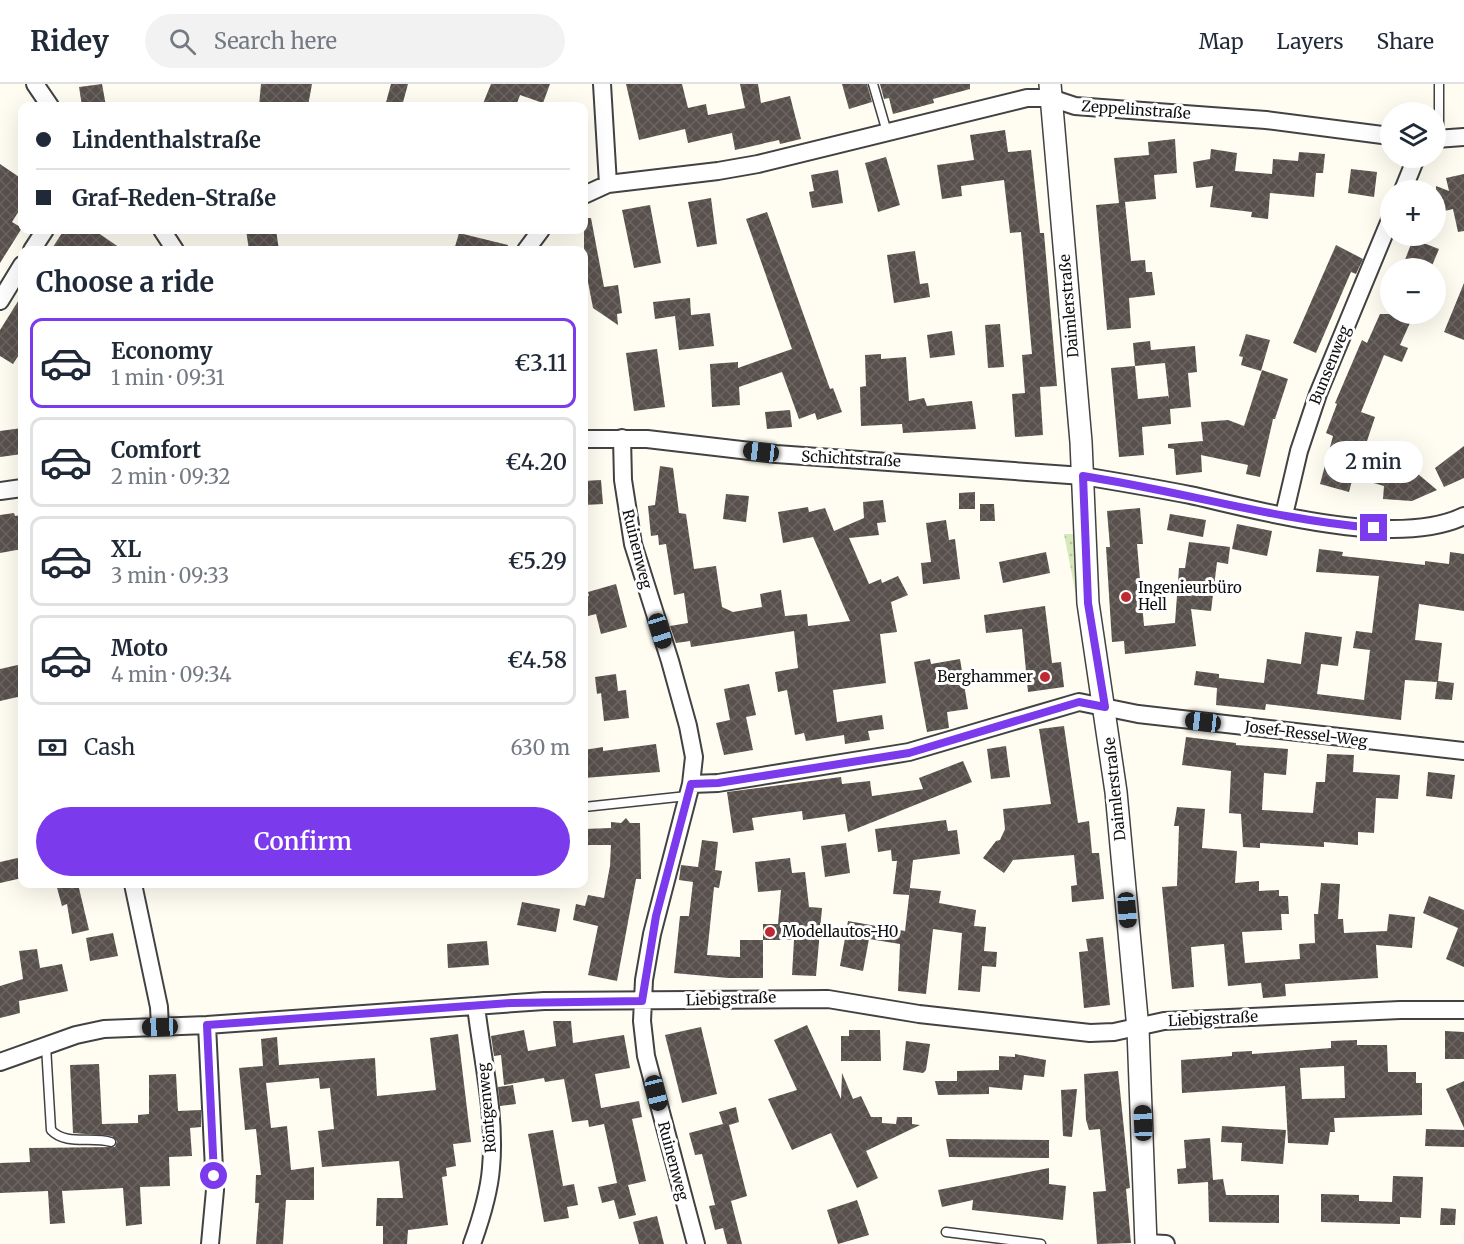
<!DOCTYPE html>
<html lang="en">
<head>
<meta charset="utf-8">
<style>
	:root { --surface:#fff; --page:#f2f2f3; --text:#1f2937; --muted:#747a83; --line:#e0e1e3; --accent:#7c3aed }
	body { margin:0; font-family:Merriweather,serif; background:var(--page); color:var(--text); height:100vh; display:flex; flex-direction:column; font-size:22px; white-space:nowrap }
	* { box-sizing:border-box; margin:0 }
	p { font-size:20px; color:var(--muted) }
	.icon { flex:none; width:33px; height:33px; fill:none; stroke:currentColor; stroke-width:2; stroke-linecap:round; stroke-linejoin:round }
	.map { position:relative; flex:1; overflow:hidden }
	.side { position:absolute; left:18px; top:162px; width:570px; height:642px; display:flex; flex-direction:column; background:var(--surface); border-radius:12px; box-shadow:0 6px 24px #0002 }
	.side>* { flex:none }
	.guide { position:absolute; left:18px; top:18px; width:570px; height:132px; border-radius:12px; box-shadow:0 6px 24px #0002; display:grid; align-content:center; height:132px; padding:0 18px; background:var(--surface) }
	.fabs { position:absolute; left:1380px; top:18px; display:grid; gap:12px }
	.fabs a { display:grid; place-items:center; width:66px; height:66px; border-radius:50%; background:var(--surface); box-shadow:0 6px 24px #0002; font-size:30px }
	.end { position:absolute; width:27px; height:27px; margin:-14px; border:8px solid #7c3aed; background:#fff; box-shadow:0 0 0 3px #fff }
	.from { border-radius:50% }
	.bubble { position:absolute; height:42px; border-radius:21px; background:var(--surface); box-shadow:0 6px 24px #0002; font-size:20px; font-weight:600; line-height:42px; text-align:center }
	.car { position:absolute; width:18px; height:36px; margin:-18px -9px; border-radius:8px; box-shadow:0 0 4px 2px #0007; background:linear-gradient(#222 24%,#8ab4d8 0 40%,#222 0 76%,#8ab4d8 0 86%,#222 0) }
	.guide b { display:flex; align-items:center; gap:21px; height:57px; font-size:22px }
	.guide b+b { border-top:2px solid var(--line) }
	.guide i { width:15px; height:15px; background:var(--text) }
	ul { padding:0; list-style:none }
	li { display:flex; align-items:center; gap:18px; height:90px; margin:0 12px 9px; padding:0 6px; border:3px solid var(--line); border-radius:12px }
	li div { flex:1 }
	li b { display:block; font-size:22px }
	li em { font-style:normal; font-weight:600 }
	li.selected { border-color:var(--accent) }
	li>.icon { width:54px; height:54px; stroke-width:1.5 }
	h2 { padding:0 18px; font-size:27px; line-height:72px }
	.pay { display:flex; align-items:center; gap:15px; height:66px; padding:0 18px; font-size:22px }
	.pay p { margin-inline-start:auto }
	.button { display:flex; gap:12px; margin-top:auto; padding:12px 18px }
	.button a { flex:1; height:69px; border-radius:36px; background:var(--accent); color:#fff; font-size:24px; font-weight:600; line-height:69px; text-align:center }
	header { display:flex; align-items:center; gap:36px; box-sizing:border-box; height:84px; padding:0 30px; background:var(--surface); border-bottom:2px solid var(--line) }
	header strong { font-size:28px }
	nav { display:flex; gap:33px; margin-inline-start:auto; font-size:21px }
	.search { width:420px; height:54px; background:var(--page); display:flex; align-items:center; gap:15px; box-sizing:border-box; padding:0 21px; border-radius:33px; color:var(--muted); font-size:22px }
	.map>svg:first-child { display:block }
	.grass { fill:url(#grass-dots) }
	.building { fill:url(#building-cross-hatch); fill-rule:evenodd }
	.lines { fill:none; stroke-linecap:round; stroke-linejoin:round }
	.service-casing { stroke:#424242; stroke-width:11 }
	.minor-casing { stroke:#424242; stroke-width:20 }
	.tertiary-casing { stroke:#424242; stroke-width:24 }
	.service { stroke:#fff; stroke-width:8 }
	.minor { stroke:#fff; stroke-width:16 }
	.tertiary { stroke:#fff; stroke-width:21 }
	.route { stroke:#7c3aed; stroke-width:8 }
	.poi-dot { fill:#be2934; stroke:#fff; stroke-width:2 }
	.labels { text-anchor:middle; stroke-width:6; stroke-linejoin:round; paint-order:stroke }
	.street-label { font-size:15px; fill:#0f0f0f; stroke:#fff }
	.poi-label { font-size:15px; fill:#0f0f0f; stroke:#fff; text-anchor:start }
</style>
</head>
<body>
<header>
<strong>Ridey</strong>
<div class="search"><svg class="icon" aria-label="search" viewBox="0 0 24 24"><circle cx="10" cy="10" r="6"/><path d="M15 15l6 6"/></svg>Search here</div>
<nav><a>Map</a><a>Layers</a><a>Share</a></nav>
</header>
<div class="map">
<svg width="1464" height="1160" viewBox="0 0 1464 1160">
	<defs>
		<pattern id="grass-dots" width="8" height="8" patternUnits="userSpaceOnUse" patternTransform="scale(1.5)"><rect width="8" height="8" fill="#d5e9bb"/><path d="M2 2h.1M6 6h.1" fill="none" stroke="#b6c7a0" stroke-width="1.8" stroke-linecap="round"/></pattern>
		<pattern id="building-cross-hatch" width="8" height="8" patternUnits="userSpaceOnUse" patternTransform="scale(1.5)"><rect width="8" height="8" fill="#58504c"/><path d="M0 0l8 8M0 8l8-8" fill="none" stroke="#6b6561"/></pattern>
	</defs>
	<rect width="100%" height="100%" fill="#fffcf2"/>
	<path class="grass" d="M1064,450H1075L1078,509L1076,511Z"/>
	<path class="building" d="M102,0L106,22H82L79,3Z
		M261,0H312L308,22H259Z
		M391,0H408L402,22H385Z
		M491,0H550L543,19L520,11L516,22H482Z
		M626,0H682L688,24L706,20L708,31L745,24L740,0H758L761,19L790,12L801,55L780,60L779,56L735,66L732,49L688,59L685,45L639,56Z
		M842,0H867L872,18L849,25Z
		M880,0H970V5L933,15L934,19L893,30L889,14L884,15Z
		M1005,46L1008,68L1031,66L1040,149H1044L1057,302L1040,303L1043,351L1015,353L1012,310L1025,309L1022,271L1032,270L1021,148L1010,149L1004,96L961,102L962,112L942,115L937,81L974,76L970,51Z
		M1175,55L1177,89L1154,91L1156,115L1125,118L1131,177L1145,176L1146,188H1152L1155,211L1129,214L1131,244L1107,246L1096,121L1119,119L1114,74L1149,71L1148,58Z
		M1211,65L1237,69L1235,87L1272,90L1273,75L1298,77L1299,68L1325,70L1323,89H1316L1314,113L1270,109L1268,135L1251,133L1252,128L1210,123L1213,102L1196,104L1193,78L1210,75Z
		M886,73L900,121L878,128L865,79Z
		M0,80L22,95V122L12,138L22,144L0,179Z
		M1351,85L1377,88L1374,113L1348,109Z
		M838,86L843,119L812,124L809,108L814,107L811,91Z
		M1464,90V147L1458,148L1453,125L1436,129V102L1449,107L1446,94Z
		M711,114L717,160L697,163L688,118Z
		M650,121L661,179L634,184L622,126Z
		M767,128L830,305L833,304L842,328L817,336L815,329L799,335L782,288L739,303L740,321L712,323L710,280L738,278V284L792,265L746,135Z
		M584,134H591L604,203L618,201L622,229L617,230L618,241L593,224L588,198L584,199Z
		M64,146H94L123,166H51Z
		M246,146H276L279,166H249Z
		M459,149L508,161L507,166H454Z
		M1413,155L1439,165L1431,184H1411L1403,181Z
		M1336,161L1363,175L1356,190L1351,188L1316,269L1293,259Z
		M915,167L920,200L928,199L930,213L894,219L887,171Z
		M1464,199V256L1444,248Z
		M22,211V266L13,280L0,272V246Z
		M690,214L691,231L710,229L714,262L679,266L675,232L655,235L653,218Z
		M1380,230H1414L1400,261L1408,264L1402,278L1384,271L1361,328L1375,333L1367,357L1386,363L1437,406L1412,417L1383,415L1384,402L1353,393L1349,408L1320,400L1333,352L1326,349L1337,320L1335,319L1362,256L1367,259Z
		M1000,240L1004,283L988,284L985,241Z
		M952,247L955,271L930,274L927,251Z
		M1246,250L1270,256L1261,287L1241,281L1243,273L1239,272Z
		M1150,257L1151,266L1195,262L1197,288L1188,289L1191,323L1170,325L1171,340L1142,343L1144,371L1119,373L1111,284L1135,282L1133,259ZM1165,279L1169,315L1168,312L1138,315L1135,282Z
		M657,265L665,323L634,327L626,269Z
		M881,270V275L906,273L909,317L924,314L927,322L972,317L976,345L903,349L902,340L861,342L860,303L866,302L865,271Z
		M1262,286L1288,295L1275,335H1273L1260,393L1246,390L1248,381L1201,371L1202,388L1176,391L1174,365L1168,364V360L1203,357L1201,338L1228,336L1244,342Z
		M790,326L792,343L767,345L765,328Z
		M22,344V370L0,373V347Z
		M1464,362V394L1444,403L1435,384Z
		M660,382L673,384L679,429L686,430L694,485L716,482L722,523L733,528L762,523L760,510L781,506L785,532L807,530L808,542L850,537L813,453L783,459L778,428L808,423L809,428L825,424L834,447L864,434L863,418L883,416L886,438L877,439L879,451L849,454L869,500L881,495L882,499L898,492L908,511L891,518L897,548L880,550L886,599L833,606L837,638L882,631L884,645L868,647L870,656L845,660L844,651L806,657L804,649L795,651L787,606L778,608L775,588L798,584L794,547L691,563L690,557L676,559L670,542L688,539L684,509L674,511L666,460L659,461L658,451L651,452L648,422L655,421Z
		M601,396L603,420L584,421V397Z
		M975,408V425H959V409Z
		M726,410L749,412L746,438L723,435Z
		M980,420H994L995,437H980Z
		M1140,424L1143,460H1137L1144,542L1175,539L1179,484H1185L1189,458L1230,463L1228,480L1217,478L1211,527L1191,525L1196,562L1125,570L1124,557L1112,558L1106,463H1110L1107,427Z
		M14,429L15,432L22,431V465L0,469V431Z
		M1170,430L1206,436L1203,453L1167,446Z
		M946,436L949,456L955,455L960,495L923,500L921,479L931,478L926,439Z
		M1237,440L1272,447L1267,472L1232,465Z
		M1319,465L1343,468L1342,472L1425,481V477L1449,480L1450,468L1464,470V527L1419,520L1415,556L1442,559L1438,597L1454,599L1452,616L1435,615L1437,598L1405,596L1401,636L1266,620L1265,626L1216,621L1217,604L1194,601L1196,587L1219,590V594L1264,599L1267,575L1301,580L1305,548L1342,553L1338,582L1321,580L1317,610L1364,616L1370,566L1353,564L1356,547L1372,549L1379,492L1316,488Z
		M1046,468L1050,489L1003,499L999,478Z
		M616,500L627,543L601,550L596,530L584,533V513L589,512L588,508Z
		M1045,522L1052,579L1061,578L1064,603L1028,608L1022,545L986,549L984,531Z
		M930,575L931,580L960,575L968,625L947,628L949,644L927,648L914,578Z
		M22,580V612L0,617V585Z
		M616,590L618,607L626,606L629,634L604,637L601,609L597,610L595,593Z
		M749,600L756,631L746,633L753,666L724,671L716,639L730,636L724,605Z
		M1064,642L1078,739L1089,737L1092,769H1099L1104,815L1072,818L1071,802L1077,801L1074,771L1013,776L1004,789L983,774L996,757L1000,756L1005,745L1003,725L1051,720L1039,645Z
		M1186,653L1236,659V661L1288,665L1286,691L1264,689L1262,726L1313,729L1316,698H1325L1327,670L1354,671L1353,688L1400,691L1398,715L1376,714L1374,749L1358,748V761L1324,758V763L1260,759V764L1243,763L1241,730L1229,729L1231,687L1182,681Z
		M656,660L660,688L584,694V666L603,663V667Z
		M1006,662L1010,693L991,695L987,665Z
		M963,677L972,698L848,748L845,730L803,736L802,727L752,734L754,746L733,749L727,708L841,693L842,700L870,697L872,712L923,705L919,694Z
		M1428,688L1455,691L1452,715L1426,712Z
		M1177,723L1205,725L1202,764L1237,767L1235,799L1259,797V807L1279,806V812H1288L1289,830H1281L1282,846L1242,848L1245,879L1300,875L1299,860L1315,859L1314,830H1318L1321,799L1340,800L1338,835H1343L1344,849L1387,847L1389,830L1415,833L1412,864L1376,861L1378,894L1285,900L1286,912L1263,914L1261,899L1228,902L1224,860L1191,863L1194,903L1172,905L1162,803L1177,802L1179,742H1174Z
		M626,734L630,739H640L641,795H636L617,897L588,891L598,842L573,836L576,820L585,822L588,811L604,814L610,782L611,761H584V745L611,744V738L621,739Z
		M946,736L948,747L957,746L960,770L913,776L909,811L893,810L897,777H892L891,766L878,768L875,745Z
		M702,756L718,758L715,786L722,787L719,804L714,803L707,871L740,873V856H763V894H728L674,889L680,832H689L693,798L679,796L681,781L698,783Z
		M846,759L850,789L825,793L821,762Z
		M22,773V794L0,799V778Z
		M790,774L792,789L805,788L809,823L822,824L816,892L792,891L794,856H763V840H778L781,806L758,808L755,778Z
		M56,800H78L89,846L72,850L67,820L62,822Z
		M910,804L941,807L939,819L976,826L974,842L986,843L984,867L997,868L996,883L982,882L980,908L958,906L962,849L933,845L926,910L898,907L900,860L869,855L863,887L840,882L848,837L905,847Z
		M1429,812L1464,826V883L1446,875L1458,844L1423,829Z
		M522,818L560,825L556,848L517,841Z
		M113,849L118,872L90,877L86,854Z
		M1103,853L1110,921L1084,924L1079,868L1088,867L1086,855Z
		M487,857L489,881L448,884L447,860Z
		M37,865L40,884L62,880L68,907L19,917L20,929L0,934V902L23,895L19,867Z
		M553,937H571L573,959L624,951L630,984L595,990L601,1024L639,1017L642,1033L632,1035L646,1097L628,1101L636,1131L619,1135L614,1116L602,1119L598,1103L617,1099L604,1040L589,1043L588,1036L572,1038L564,995L545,998L544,994L504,1001L501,971L494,972L491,952L524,946L528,967L556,962Z
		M807,941L841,1015L842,989L853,1015L861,1012L871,1033H882V1039L896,1040L897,1033H912V1040L920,1041L866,1067L878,1094L857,1104L831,1049L792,1066L768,1015L797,1006L774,956Z
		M701,943L717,1010L682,1019L665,951Z
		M849,946H880L881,977H841V952H849Z
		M1445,947L1464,948V975H1445Z
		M458,950L471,1058L453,1060L456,1082L446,1084L447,1092L442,1093L448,1141L408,1146L407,1160H383V1142H376L377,1114H403L399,1077L322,1083L318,1047L334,1045L330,1004L320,1005L319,994L266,999L271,1044L287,1042L291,1086L314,1083V1116H286L283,1160H256L259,1119H255L256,1091H261L256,1045L245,1046L239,984L263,982L261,955L277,953L279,981L375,974L377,1012L436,1006L430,954Z
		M1357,956V961H1387L1388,988H1416V999H1422V1031L1334,1034L1335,1048H1330L1328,1061L1288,1059L1285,1002L1182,1009L1181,976L1232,972V968L1252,967V970L1331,964V957ZM1344,982L1345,1014L1302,1015L1300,984Z
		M906,957L930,960L926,986L923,989L903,986Z
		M1015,970L1046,976L1044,993L1024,991L1022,1006L989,1003V1010L938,1011L935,997H957V987L999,986V972L1015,973Z
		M99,980L102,1040L138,1039V1031L149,1030V991L176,990L178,1027L201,1026V1043L190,1044L192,1072L169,1073L170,1102L140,1103L142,1140L126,1142L123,1104L62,1107L65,1139L50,1140L48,1107L0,1109V1079L30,1078L29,1064L115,1063L117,1057L112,1052L73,1049L70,981Z
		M1118,987L1130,1104L1126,1105L1131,1159L1097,1160L1093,1108L1106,1107L1100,1045L1089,1046L1086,1036L1084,990Z
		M1464,997V1044L1446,1005Z
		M513,1001L516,1020L500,1022L498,1003Z
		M1077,1005L1072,1053L1063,1052L1061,1006Z
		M736,1023L739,1038L729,1041L747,1112L731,1117L742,1160H727L723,1144L715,1146L709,1122L715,1121L702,1070L695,1071L689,1049L723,1040L719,1028Z
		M1222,1042L1286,1046L1283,1080L1241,1077L1242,1059L1221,1058Z
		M1426,1045L1464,1046V1063L1425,1062Z
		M553,1046L563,1102L574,1100L578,1121L567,1123L569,1134L544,1138L528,1050Z
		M1210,1054L1213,1096L1223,1095L1226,1111H1279V1139L1209,1138L1208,1098L1178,1100L1177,1085L1186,1084L1184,1056Z
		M946,1055L1049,1056V1074L949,1073Z
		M1049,1084V1100L1066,1102L1063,1136L972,1126L973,1116L942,1123L938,1106Z
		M1393,1092L1423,1093L1421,1134L1400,1133V1140L1321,1138V1110L1359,1111V1117L1392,1118Z
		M857,1116L869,1151L838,1160L827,1126Z
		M1441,1124L1456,1125L1455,1141H1440Z
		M657,1132L664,1160H639L633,1138Z"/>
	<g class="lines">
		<g class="service-casing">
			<path id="service" d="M873,0L887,48
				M1439,55V0
				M584,723L687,712
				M46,962L51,1046C66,1062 91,1052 111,1058
				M946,1148L1041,1160"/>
		</g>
		<g class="minor-casing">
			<path id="minor" d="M35,0L50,22
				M602,0L608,100
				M1436,55L1464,53
				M1403,106L1416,74
				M584,111L608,100L718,87L758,80L1027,14H1051L1075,22L1266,36L1390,52
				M162,146L175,166
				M32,166L45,146
				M526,166L541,146
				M0,217L22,181
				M622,354L623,396L633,460L670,577L688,642L694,673L691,700L652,850L644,896L642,937L646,972L696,1160
				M584,355H647L776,370L1083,392C1119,398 1154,404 1190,411C1262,427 1396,465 1464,432
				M0,407L22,404
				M1284,431L1299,367L1318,310L1390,136
				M691,700L718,699L909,668L1079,618L1138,630L1464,667
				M133,800L159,923L160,943
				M207,941L215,1106L210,1160
				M0,978L76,951L104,945L207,941L544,917L828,915L919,930L1090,949L1114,948L1164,937L1400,926H1464
				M1146,1159L1166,1160
				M472,1160C481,1135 489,1110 491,1084C496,1031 482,974 476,922"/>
		</g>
		<g class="tertiary-casing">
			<path id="tertiary" d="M1050,0L1081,358L1088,519L1116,708L1138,945L1146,1160"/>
		</g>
		<use href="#service" class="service"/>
		<use href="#minor" class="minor"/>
		<use href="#tertiary" class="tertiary"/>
	</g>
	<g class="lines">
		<path class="route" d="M214,1092L207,941L511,919L642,917L656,832L691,700L718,699L909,669L1079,618L1105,623L1088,519L1083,392C1180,407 1276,436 1374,444"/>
	</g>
	<g class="poi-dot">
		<circle cx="1126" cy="513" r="6"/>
		<circle cx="1045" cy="593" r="6"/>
		<circle cx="770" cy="848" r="6"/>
	</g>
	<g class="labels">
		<g class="street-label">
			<text transform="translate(1136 26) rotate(4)" y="5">Zeppelinstraße</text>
			<text transform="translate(1069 222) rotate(-95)" y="5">Daimlerstraße</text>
			<text transform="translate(1330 281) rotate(-68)" y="5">Bunsenweg</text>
			<text transform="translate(851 375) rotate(3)" y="5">Schichtstraße</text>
			<text transform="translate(637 465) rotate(76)" y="5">Ruinenweg</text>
			<text transform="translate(1306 650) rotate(7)" y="5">Josef-Ressel-Weg</text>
			<text transform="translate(1115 705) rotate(-96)" y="5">Daimlerstraße</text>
			<text transform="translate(731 915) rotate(-2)" y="5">Liebigstraße</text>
			<text transform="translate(1213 935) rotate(-3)" y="5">Liebigstraße</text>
			<text transform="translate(487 1024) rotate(-95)" y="5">Röntgenweg</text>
			<text transform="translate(673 1077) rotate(75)" y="5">Ruinenweg</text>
		</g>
		<g class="poi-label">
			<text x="1138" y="509">Ingenieurbüro<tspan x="1138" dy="17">Hell</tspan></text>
			<text x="1033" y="598" text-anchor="end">Berghammer</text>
			<text x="782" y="853">Modellautos-H0</text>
		</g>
	</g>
</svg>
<div class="fabs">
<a><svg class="icon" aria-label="layers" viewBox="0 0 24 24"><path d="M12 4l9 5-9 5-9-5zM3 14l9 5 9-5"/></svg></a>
<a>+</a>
<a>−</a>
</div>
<i class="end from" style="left:214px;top:1092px"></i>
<i class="end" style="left:1374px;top:444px"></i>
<div class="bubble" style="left:1324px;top:357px;width:99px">2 min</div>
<i class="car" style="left:761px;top:368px;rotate:277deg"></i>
<i class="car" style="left:660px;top:547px;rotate:163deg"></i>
<i class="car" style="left:1203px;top:638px;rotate:277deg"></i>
<i class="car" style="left:1127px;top:826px;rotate:175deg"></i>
<i class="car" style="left:160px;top:943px;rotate:268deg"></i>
<i class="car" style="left:656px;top:1009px;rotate:166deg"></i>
<i class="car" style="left:1143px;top:1039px;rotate:358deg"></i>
<div class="guide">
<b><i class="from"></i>Lindenthalstraße</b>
<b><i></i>Graf-Reden-Straße</b>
</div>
<section class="side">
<h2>Choose a ride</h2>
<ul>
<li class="selected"><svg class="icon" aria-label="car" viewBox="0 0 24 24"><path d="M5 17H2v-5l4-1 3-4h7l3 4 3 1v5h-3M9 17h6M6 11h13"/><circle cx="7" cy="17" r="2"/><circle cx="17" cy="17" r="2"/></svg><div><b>Economy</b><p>1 min · 09:31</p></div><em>€3.11</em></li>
<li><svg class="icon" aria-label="car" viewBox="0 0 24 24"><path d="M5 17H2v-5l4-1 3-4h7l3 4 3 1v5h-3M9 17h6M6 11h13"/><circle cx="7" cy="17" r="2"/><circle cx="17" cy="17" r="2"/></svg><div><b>Comfort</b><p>2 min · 09:32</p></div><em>€4.20</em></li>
<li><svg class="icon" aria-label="car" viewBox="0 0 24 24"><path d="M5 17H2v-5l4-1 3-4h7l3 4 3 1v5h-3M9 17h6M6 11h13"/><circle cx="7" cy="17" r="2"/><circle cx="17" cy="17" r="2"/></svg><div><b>XL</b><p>3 min · 09:33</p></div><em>€5.29</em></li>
<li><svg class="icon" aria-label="car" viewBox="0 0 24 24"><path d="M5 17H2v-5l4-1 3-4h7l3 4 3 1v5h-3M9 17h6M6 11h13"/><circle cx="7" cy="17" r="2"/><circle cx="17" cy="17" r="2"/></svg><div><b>Moto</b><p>4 min · 09:34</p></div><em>€4.58</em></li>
</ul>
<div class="pay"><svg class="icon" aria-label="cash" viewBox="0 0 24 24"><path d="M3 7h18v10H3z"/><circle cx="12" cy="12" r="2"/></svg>Cash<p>630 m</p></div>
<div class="button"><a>Confirm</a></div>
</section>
</div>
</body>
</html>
